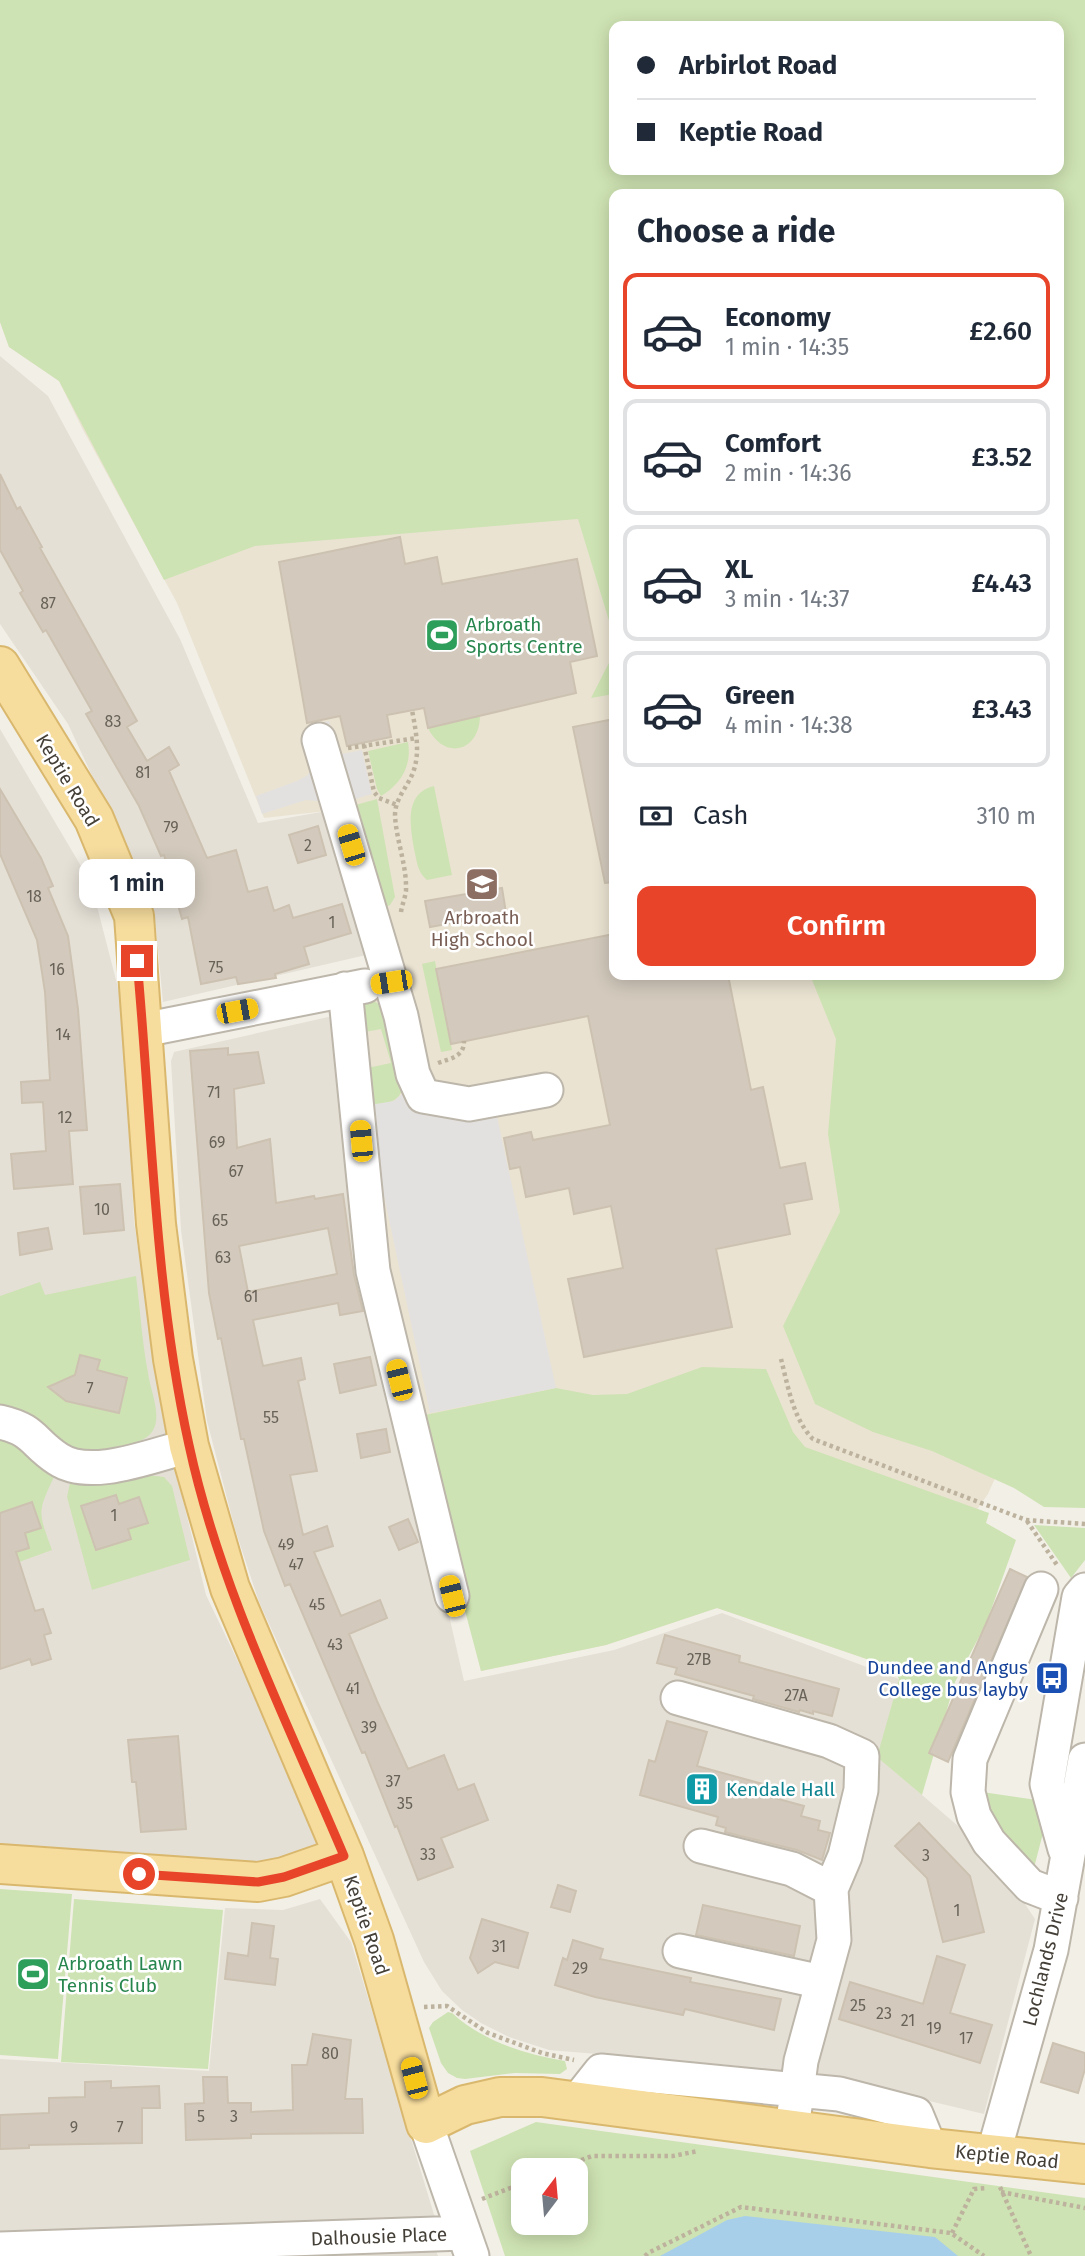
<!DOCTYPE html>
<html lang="en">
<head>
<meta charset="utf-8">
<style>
	:root { --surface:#fff; --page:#f6f6f7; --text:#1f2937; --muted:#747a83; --line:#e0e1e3; --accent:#e84429 }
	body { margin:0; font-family:"Fira Sans",sans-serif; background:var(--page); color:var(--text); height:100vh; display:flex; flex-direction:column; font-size:26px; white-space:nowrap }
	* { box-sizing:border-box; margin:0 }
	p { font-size:23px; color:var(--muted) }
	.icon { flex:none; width:38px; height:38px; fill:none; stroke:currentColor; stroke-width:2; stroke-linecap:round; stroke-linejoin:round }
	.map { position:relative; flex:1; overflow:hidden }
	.sheet { position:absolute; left:609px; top:189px; width:455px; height:791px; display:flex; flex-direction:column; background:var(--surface); border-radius:14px; box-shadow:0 4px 18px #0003 }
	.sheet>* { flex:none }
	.guide { position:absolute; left:609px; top:21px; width:455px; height:154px; border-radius:14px; box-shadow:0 4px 18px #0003; display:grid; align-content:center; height:154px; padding:0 28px; background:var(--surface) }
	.needle { width:46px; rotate:16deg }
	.tools { position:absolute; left:511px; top:2158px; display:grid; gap:14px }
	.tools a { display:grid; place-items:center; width:77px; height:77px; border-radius:14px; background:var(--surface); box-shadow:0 4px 18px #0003; font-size:35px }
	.end { position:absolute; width:32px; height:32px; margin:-16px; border:9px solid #e84429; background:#fff; box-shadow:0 0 0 4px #fff }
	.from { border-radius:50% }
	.bubble { position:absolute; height:49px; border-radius:14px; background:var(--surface); box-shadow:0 4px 18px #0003; font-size:23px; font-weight:600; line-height:49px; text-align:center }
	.car { position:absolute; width:21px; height:42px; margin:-21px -10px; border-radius:9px; box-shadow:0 0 5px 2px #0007; background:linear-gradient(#f5c518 24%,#345 0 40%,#f5c518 0 76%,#345 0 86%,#f5c518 0) }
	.guide b { display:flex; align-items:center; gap:24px; height:66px; font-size:26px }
	.guide b+b { border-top:2px solid var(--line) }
	.guide i { width:18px; height:18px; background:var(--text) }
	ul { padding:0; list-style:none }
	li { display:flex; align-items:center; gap:21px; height:116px; margin:0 14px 10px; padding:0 14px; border:4px solid var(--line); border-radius:14px }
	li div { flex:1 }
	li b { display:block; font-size:26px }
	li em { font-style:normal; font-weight:600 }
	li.selected { border-color:var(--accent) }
	li>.icon { width:63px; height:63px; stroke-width:1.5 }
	h2 { padding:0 28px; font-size:32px; line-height:84px }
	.pay { display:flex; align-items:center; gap:18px; height:77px; padding:0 28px; font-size:26px }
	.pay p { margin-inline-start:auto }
	.cta { display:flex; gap:14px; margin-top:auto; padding:14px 28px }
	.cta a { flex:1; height:80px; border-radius:14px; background:var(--accent); color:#fff; font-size:28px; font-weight:600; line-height:80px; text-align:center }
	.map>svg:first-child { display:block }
	.residential { fill:#e5e0d6 }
	.education { fill:#eae3d2; fill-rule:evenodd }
	.green { fill:#cee3b3; fill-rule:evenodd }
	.parking { fill:#e3e1df }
	.water { fill:#a8cfea }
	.building { fill:#d3cabd; stroke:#cdc2b1; stroke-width:2; fill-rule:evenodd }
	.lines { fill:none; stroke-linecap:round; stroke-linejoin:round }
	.minor-casing { stroke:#bdb6aa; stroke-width:37 }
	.major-casing { stroke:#d9b86e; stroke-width:42 }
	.path { stroke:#bdb29d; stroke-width:4.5; stroke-dasharray:3.5 3.5; stroke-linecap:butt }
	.minor { stroke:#fff; stroke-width:33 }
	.major { stroke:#f6dc9d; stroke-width:38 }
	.route { stroke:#e84429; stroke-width:9 }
	.labels { text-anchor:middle; stroke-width:5; stroke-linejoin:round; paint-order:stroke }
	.number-label { font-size:16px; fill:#686258 }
	.leisure-label { font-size:19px; fill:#27864d; stroke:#fff; text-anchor:start }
	.street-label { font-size:19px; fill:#443f37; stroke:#fff }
	.education-label { font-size:19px; fill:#785e54; stroke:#fff }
	.transit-label { font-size:19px; fill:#164399; stroke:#fff; text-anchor:end }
	.culture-label { font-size:19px; fill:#0d838f; stroke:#fff; text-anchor:start }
</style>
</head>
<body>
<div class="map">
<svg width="1085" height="2256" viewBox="0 0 1085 2256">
	<rect width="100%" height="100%" fill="#f2efe7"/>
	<path class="residential" d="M0,356L48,396L180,639L258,823L327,811L366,955L163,1002L154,909L68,724L0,624Z
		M0,729L91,883L124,1011L134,1222L166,1429L206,1595L283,1755L323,1857L249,1864L0,1853Z
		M337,1015L425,1510L464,1681L614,1650L722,1613L899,1679L878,1757L994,1857L1035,1919L984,2114L824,2076L729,2065L549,2050L509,2037L481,2023L462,2010L442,1991L424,1962L259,1602L235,1529L207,1421L181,1230L171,1061L174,1052Z
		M320,1899L351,1942L436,2221L0,2232V2059L209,2071L225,1908L283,1910Z
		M435,2248L438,2256H238Z"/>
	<path class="education" d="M0,0H1085V1324L1027,1407L988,1494L976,1511L893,1668L717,1608L606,1645L481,1671L383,1259L361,1005L369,951L327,811L264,818L177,603L82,428L59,381L9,347L0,322ZM614,26H1059V170H614ZM614,194H1059V975H614Z"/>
	<path class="green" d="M0,0H1085V1508L1044,1507L1014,1488L932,1451L873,1432L815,1404L783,1326L840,1212L828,1134L836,1039L810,975H1059V194H614V637L578,519L255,546L164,580L59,381L9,347L0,322ZM1059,26V170H614V26Z
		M614,653V694L591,698Z
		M480,715C480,752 444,761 428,728Z
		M408,742C412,766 401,784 381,796L377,789L368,751Z
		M434,786L452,875L427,880C417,872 417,861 414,849C410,826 404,793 434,786Z
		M377,799L395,897L390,905L383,908L352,806Z
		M435,961L452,1050L441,1052L422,964Z
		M362,997L371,999L386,1009L403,1087C399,1104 385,1103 370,1105L367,1068L391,1063L381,1029L365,1032Z
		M136,1276C140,1308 142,1341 148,1373C150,1389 160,1410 155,1426C149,1443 129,1444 114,1447C99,1450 87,1454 72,1447C43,1433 45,1412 5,1407L0,1414V1296L40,1282L45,1295Z
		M702,1367L766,1369L793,1432L805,1447L989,1513L986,1523L1016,1540L986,1624L955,1682L922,1795L877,1757L899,1679L893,1668L717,1608L606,1645L481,1671L452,1562L420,1416L556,1388L593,1395L627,1394Z
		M0,1439L12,1442L55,1475C37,1513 38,1511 52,1550L0,1569Z
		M148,1475L164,1477L172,1486L190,1560L92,1590L67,1497L70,1483L104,1485Z
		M1034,1525L1085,1528V1560L1071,1578Z
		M982,1792L1037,1800L1043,1833L1034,1868L991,1823Z
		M0,1889L72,1894L58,2059L0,2055Z
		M74,1899L223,1910L208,2069L61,2062Z
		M448,2012L452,2013C483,2041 524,2054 565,2061L567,2069L560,2074L515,2073L465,2079L457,2078L448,2073L441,2063L429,2028L433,2022Z
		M536,2122L1085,2198V2256H505L470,2151ZM523,2170H576V2222H523Z"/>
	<path class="parking" d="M329,721L337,755L362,750L372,794L326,808L317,801L306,800L262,814L256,796L297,781L308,775L313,765L314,756L307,726Z
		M491,1089L556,1388L430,1413L380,1177L370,1105L394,1101L402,1094L438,1090Z"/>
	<path class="water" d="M745,2216L935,2237L958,2256H660L727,2220Z"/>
	<path class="building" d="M0,474L17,509L20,507L42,547L40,548L137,721L127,727L147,761L169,747L179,765L169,771L207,858L236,850L248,892L267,887L274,911L289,905L293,918L342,904L351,933L304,947L309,964L275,974L276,978L238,984L236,977L201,984L188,917L182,919L164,855L161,856L139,806L86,714L92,711L46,630L43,632L20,593L23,591L0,550Z
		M400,537L405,564L437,557L442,584L577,559L597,656L570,662L576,693L428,728L424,708L387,715L391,737L347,746L340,716L307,723L279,562Z
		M614,719V882L605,883L573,727Z
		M0,789L41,858L53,886L48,888L68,936L78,1009L87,1130L69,1131L73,1184L14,1189L11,1154L46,1151L43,1102L22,1103L21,1082L50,1080L45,992L37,940L0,854Z
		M318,826L326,855L298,863L289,835Z
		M502,888L506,913L430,927L425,901Z
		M614,934V975H728L751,1090L763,1087L780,1168L805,1163L812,1199L784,1204L790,1234L716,1249L732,1327L584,1357L568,1279L623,1268L611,1206L574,1214L569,1188L526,1197L520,1167L510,1169L504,1138L531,1132L533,1140L610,1125L588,1016L451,1044L436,969Z
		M228,1048V1055L258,1052L264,1083L234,1089L237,1148L270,1139L276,1203L314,1196L315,1199L343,1194L354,1275L363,1311L340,1315L338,1303L253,1320L263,1366L301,1358L305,1379L298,1381L317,1471L290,1475L303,1535L327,1526L333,1546L314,1552L341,1616L380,1600L387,1618L349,1634L377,1701L408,1769L444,1755L458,1790L474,1784L488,1820L441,1838L453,1867L418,1880L397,1826L395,1827L365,1752L362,1753L290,1584L285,1586L264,1531L244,1439H241L221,1338L218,1339L209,1293L190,1051ZM328,1228L337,1274L248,1292L239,1246Z
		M120,1184L124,1230L84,1234L80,1187Z
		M48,1228L52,1249L20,1255L18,1233Z
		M80,1355L100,1360L97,1370L127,1378L119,1413L66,1401L48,1387L75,1375Z
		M370,1357L376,1385L340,1393L334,1364Z
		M386,1429L390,1452L361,1458L357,1434Z
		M116,1495L119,1504L139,1497L148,1523L128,1529L131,1539L96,1550L81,1506Z
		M32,1502L41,1528L25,1533L29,1548L16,1552L35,1611L43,1609L51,1633L44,1635L51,1659L32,1665L30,1659L0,1669V1513Z
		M408,1519L418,1542L399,1550L389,1527Z
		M1010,1569L1027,1577L948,1762L929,1753Z
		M665,1635L740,1656L739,1662L839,1689L832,1716L813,1711V1714L800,1710L799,1712L753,1699L754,1696L675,1674L677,1668L657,1663Z
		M667,1721L707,1732L697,1766L763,1784L760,1794L804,1806L801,1816L820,1821L818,1830L830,1833L822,1860L797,1850L725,1832L726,1828L716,1825L718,1817L640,1795L649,1760L655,1762Z
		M178,1736L186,1829L141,1832L136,1782H132L128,1740Z
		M919,1823L970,1876L984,1932L943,1942L927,1878L895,1846Z
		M558,1885L576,1891L570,1912L551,1907Z
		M703,1905L800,1926L794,1956L696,1935Z
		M482,1919L528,1933L518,1968L495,1962L478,1973L470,1958Z
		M252,1923L274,1926L270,1958L278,1959L275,1985L225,1979L228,1953L248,1956Z
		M573,1940L603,1949L600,1959L691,1978L690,1982L781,1999L774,2030L685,2009L683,2015L595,1997L555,1985L563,1958L567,1960Z
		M937,1956L965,1965L950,2013L992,2025L980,2063L839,2019L850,1982L923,2004Z
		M313,2034L351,2040L345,2099H362L363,2133L251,2134V2138L186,2140L185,2104L204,2103L203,2077H227L228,2103H251V2112L293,2110L292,2065H307Z
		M1053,2043L1085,2053V2069L1078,2093L1041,2082Z
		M111,2081V2088L159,2086L160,2108H142V2143L29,2145V2148L0,2149V2115L49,2113V2098L85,2097V2082Z"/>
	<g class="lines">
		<g class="minor-casing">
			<path id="minor" d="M319,740L401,1016L413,1074L423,1096L469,1104L546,1090
				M345,989L373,1271L452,1596
				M143,1030L365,986
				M0,1422C35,1430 32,1442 58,1459C91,1481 152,1455 189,1446
				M1041,1589L970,1759L968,1792L974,1816L989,1842L1030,1886L1061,1898
				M678,1698L829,1741L862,1756L861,1790L845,1856L831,1889L834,1940L801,2061L792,2129
				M701,1846L792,1869L831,1889
				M1065,1849L1047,1784L1079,1597L1085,1590
				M680,1951L822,1982
				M578,2100L601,2071L839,2094L916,2114L930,2148
				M426,2124L472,2256
				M993,2155L1051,1950L1085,1760
				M0,2249L464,2233"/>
		</g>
		<g class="major-casing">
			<path id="major" d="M0,666L94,819L134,916L156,1224L173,1359L189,1446L230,1588L344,1856L374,1940L426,2124L465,2105L500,2097H542L930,2148L1085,2164
				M0,1864L258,1882L284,1877L344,1856"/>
		</g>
		<path class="path" d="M364,745L374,792L379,798L397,805
			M348,748L417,738
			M401,912C402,905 405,898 406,891C407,865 396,840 395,815C395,800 406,788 412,775C421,754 416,732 412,710
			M438,1063C451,1058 464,1057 464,1041
			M781,1359C788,1386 793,1419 813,1439L1026,1520L1085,1524
			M1027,1521L1057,1565
			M424,2007L447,2006L488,2033L542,2053L574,2060
			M555,2170L592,2156H673L698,2151
			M1000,2187L1031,2256
			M1001,2192L1085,2208
			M482,2199L523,2183
			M952,2233L974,2189L987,2188
			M645,2256L648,2253L741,2207L951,2233L984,2256"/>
		<use href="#minor" class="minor"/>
		<use href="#major" class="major"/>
	</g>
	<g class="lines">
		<path class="route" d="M137,961C152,1123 154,1286 189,1445C220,1589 287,1721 344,1856L284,1877L258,1882L139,1874"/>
	</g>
	<defs>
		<g id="stadium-square" transform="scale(1.75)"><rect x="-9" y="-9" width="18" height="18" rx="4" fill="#2e9e5b" stroke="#fff"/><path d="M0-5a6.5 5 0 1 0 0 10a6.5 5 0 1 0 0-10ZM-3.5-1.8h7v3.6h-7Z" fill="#fff"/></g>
		<g id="school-square" transform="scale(1.75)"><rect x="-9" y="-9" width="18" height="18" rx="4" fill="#8d6e63" stroke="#fff"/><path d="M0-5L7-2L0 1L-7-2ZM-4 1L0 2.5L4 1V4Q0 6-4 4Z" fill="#fff"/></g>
		<g id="bus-square" transform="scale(1.75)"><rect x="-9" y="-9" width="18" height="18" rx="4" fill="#1a4fb4" stroke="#fff"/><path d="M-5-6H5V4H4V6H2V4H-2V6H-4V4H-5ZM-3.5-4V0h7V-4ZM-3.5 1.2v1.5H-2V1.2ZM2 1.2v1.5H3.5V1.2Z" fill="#fff"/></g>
		<g id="building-square" transform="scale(1.75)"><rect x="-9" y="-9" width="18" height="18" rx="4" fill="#0f9aa8" stroke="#fff"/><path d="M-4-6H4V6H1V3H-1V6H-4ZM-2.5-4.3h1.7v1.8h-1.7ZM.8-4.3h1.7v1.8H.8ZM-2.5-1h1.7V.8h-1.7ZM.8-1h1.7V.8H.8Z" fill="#fff"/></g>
	</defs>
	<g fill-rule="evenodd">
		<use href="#stadium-square" x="442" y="635"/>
		<use href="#school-square" x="482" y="884"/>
		<use href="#bus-square" x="1052" y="1678"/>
		<use href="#building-square" x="702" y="1789"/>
		<use href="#stadium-square" x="33" y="1974"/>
	</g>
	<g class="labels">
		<g class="number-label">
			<text x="48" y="609">87</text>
			<text x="113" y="727">83</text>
			<text x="143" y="778">81</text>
			<text x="171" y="833">79</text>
			<text x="308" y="851">2</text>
			<text x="34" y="902">18</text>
			<text x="332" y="928">1</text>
			<text x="216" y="973">75</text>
			<text x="57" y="975">16</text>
			<text x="63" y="1040">14</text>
			<text x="214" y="1098">71</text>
			<text x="65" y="1123">12</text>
			<text x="217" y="1148">69</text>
			<text x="236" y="1177">67</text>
			<text x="102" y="1215">10</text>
			<text x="220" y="1226">65</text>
			<text x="223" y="1263">63</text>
			<text x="251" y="1302">61</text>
			<text x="90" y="1394">7</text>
			<text x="271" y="1423">55</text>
			<text x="114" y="1521">1</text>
			<text x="286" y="1550">49</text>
			<text x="296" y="1570">47</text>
			<text x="317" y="1610">45</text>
			<text x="335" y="1650">43</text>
			<text x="699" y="1665">27B</text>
			<text x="353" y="1694">41</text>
			<text x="796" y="1701">27A</text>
			<text x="369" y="1733">39</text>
			<text x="393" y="1787">37</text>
			<text x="405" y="1809">35</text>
			<text x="428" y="1860">33</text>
			<text x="926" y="1861">3</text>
			<text x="957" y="1916">1</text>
			<text x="499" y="1952">31</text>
			<text x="580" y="1974">29</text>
			<text x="858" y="2011">25</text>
			<text x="884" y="2019">23</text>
			<text x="908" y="2026">21</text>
			<text x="934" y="2034">19</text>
			<text x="966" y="2044">17</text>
			<text x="330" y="2059">80</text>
			<text x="201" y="2122">5</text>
			<text x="234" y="2122">3</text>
			<text x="74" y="2133">9</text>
			<text x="120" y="2133">7</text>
		</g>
		<g class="leisure-label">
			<text x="466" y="631">Arbroath<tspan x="466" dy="22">Sports Centre</tspan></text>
			<text x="58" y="1970">Arbroath Lawn<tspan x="58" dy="22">Tennis Club</tspan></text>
		</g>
		<g class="street-label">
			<text transform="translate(68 780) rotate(59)" y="7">Keptie Road</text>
			<text transform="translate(367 1925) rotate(71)" y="7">Keptie Road</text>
			<text transform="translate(1045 1959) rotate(-76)" y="7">Lochlands Drive</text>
			<text transform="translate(1007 2156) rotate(6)" y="7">Keptie Road</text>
			<text transform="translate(379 2236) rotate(-2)" y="7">Dalhousie Place</text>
		</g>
		<g class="education-label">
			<text x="482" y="924">Arbroath<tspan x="482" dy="22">High School</tspan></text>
		</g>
		<g class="transit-label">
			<text x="1028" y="1674">Dundee and Angus<tspan x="1028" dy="22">College bus layby</tspan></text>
		</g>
		<g class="culture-label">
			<text x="726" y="1796">Kendale Hall</text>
		</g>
	</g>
</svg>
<div class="tools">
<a><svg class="needle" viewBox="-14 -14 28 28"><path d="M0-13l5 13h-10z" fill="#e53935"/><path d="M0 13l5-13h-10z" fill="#747a83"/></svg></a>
</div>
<i class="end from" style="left:139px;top:1874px"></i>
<i class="end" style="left:137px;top:961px"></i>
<div class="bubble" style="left:79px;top:859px;width:116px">1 min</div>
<i class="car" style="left:351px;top:845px;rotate:343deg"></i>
<i class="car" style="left:391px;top:982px;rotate:261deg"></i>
<i class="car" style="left:237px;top:1011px;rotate:79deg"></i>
<i class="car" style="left:361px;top:1141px;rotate:355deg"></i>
<i class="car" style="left:399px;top:1380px;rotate:346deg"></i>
<i class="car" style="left:452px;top:1596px;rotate:346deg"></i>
<i class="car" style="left:414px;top:2078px;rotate:345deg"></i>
<div class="guide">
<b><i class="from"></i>Arbirlot Road</b>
<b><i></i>Keptie Road</b>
</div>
<section class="sheet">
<h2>Choose a ride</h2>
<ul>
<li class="selected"><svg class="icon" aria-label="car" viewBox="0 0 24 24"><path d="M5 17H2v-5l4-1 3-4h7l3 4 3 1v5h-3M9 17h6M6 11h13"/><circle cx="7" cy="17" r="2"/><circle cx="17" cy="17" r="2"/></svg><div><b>Economy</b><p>1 min · 14:35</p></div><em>£2.60</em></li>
<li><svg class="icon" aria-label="car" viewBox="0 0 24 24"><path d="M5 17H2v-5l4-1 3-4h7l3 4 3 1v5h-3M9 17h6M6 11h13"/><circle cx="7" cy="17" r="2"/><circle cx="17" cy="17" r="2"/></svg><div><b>Comfort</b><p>2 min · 14:36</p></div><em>£3.52</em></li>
<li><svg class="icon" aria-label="car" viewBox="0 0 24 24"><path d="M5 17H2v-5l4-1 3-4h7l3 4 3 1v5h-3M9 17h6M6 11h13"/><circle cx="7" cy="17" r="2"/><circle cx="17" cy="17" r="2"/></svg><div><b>XL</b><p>3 min · 14:37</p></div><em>£4.43</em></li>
<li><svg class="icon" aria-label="car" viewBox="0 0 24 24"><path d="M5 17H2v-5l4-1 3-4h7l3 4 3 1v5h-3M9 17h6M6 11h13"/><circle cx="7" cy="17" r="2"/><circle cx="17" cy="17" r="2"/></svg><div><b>Green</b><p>4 min · 14:38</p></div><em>£3.43</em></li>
</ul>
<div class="pay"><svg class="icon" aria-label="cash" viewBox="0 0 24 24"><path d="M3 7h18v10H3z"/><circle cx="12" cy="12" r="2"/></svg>Cash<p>310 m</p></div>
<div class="cta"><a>Confirm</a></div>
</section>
</div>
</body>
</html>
